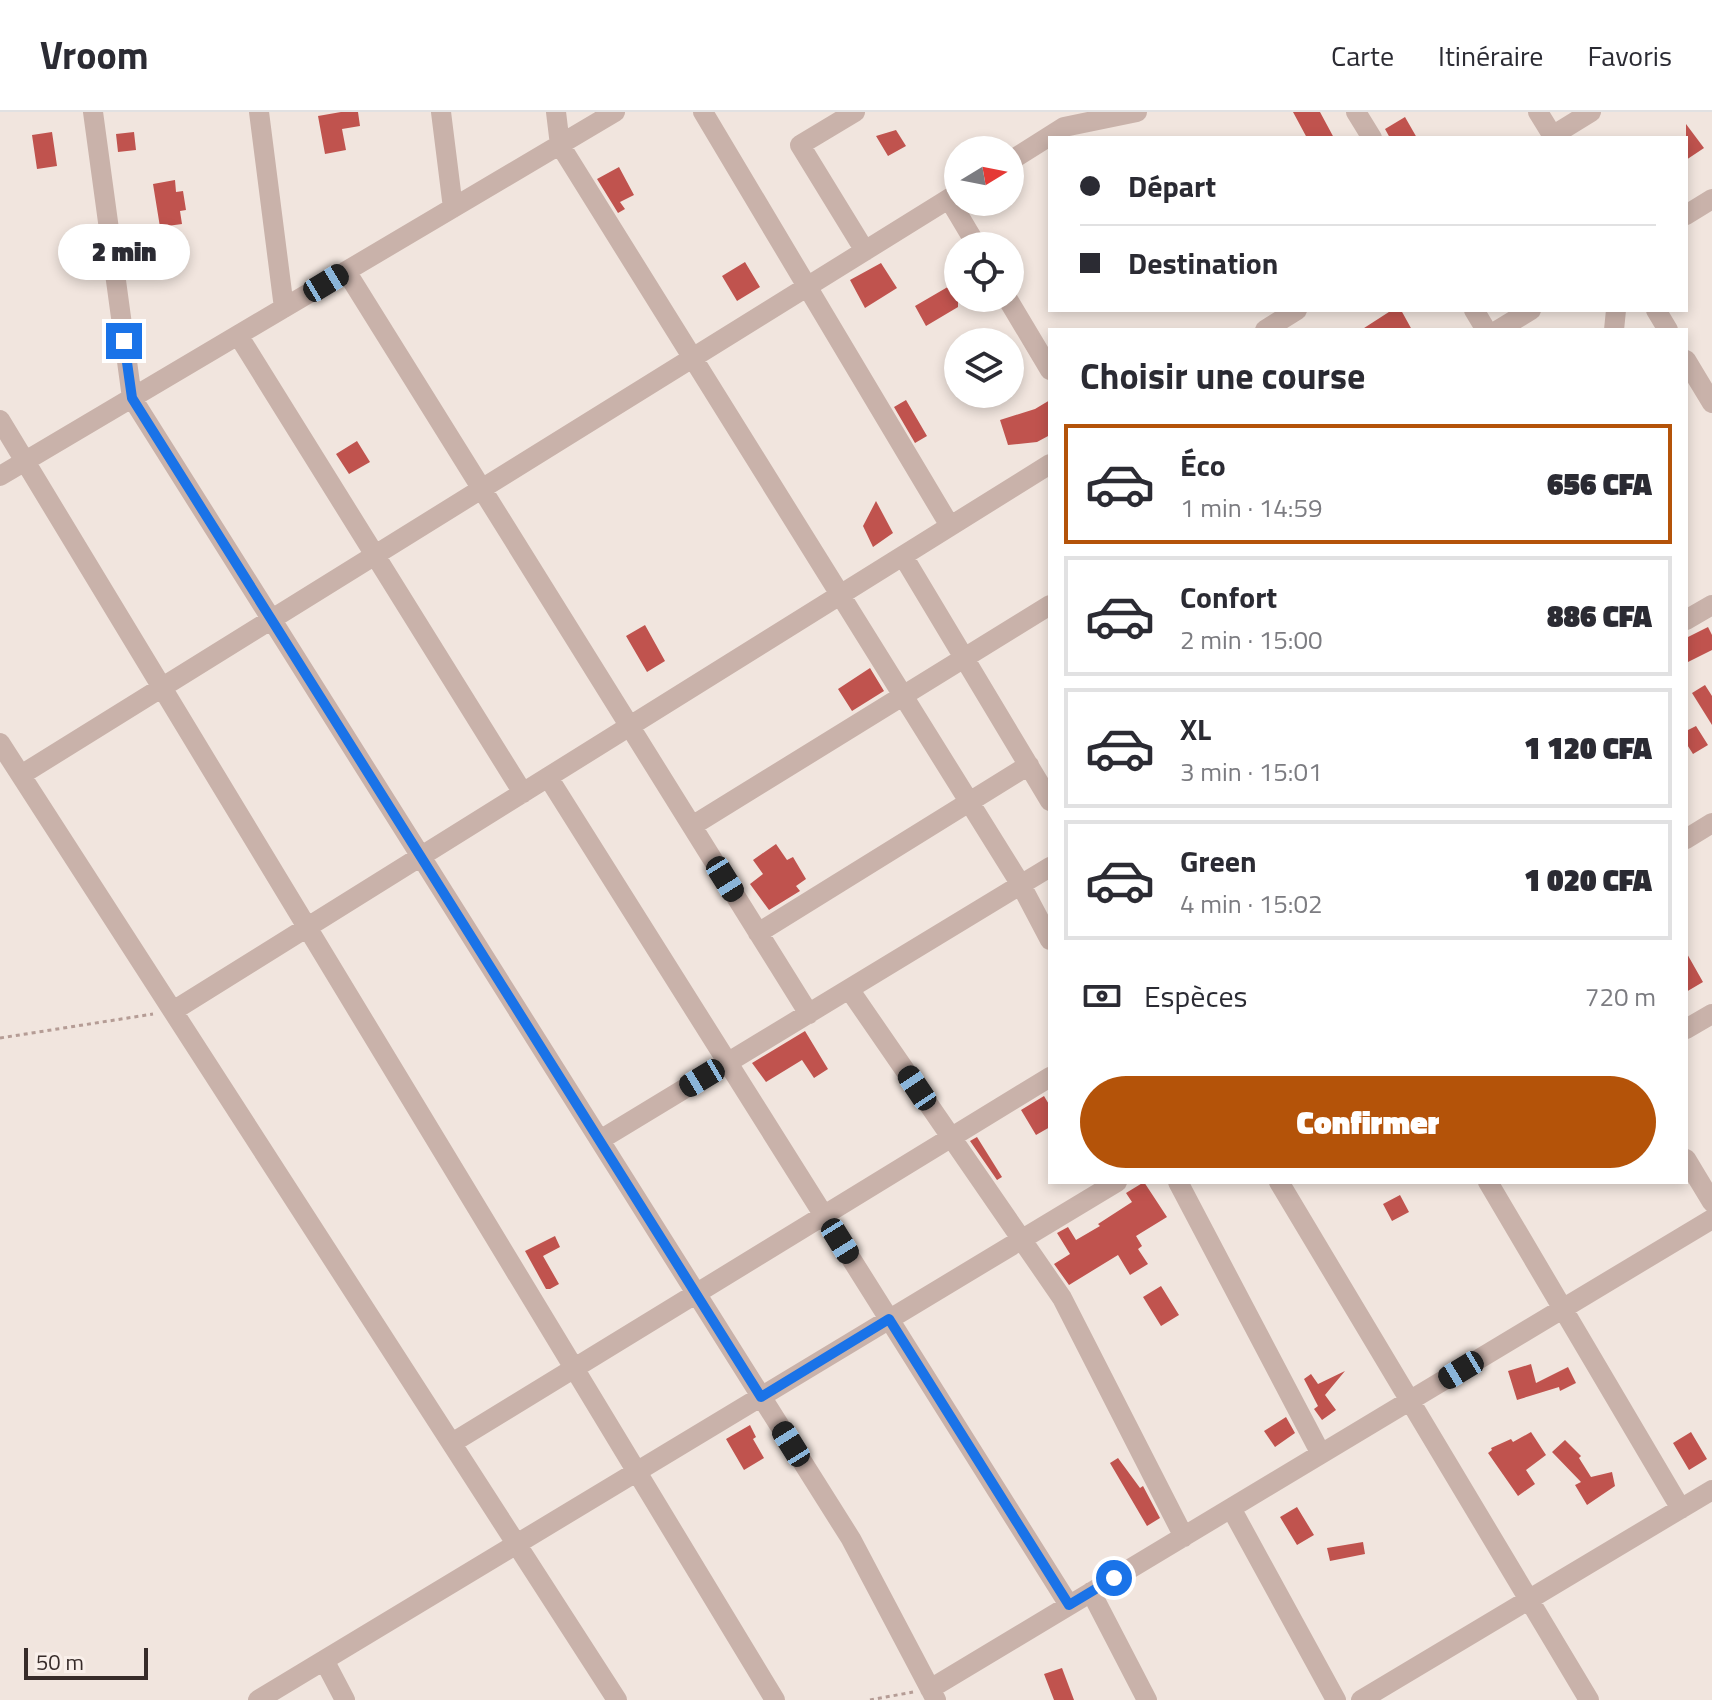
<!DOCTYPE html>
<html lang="fr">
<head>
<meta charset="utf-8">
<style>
	:root { --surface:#fff; --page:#f2f2f3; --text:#2b2b33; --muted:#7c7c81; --line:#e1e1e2; --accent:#b45309 }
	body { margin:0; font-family:"Titillium Web",sans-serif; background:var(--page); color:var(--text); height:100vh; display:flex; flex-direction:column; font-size:30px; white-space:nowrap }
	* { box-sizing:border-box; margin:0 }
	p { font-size:26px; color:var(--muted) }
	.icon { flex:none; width:44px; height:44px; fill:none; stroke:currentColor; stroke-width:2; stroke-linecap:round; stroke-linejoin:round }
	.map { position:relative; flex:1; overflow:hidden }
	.sheet { position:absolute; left:1048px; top:216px; width:640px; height:856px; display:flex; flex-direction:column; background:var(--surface); border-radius:0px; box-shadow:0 4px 12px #0003 }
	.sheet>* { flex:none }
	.hud { position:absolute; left:1048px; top:24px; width:640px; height:176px; border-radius:0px; box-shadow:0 4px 12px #0003; display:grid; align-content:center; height:176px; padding:0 32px; background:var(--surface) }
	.needle { width:52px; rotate:80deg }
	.buttons { position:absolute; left:944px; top:24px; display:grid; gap:16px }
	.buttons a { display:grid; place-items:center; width:80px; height:80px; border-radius:50%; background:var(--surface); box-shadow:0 4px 12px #0003; font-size:40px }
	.scale { position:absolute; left:24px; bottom:20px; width:124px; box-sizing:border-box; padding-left:8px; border:4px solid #372b29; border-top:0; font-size:22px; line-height:28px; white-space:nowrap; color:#372b29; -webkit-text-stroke:6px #f9efea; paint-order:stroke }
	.end { position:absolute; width:36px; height:36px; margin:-18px; border:10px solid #1a73e8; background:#fff; box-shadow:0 0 0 4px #fff }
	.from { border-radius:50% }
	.bubble { position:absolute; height:56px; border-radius:28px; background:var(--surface); box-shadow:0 4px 12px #0003; font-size:26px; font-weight:800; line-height:56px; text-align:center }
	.car { position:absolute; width:24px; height:48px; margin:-24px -12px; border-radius:10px; box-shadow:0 0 6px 2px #0007; background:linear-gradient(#222 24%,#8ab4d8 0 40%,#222 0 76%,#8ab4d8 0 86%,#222 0) }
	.hud b { display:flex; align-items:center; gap:28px; height:76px; font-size:30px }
	.hud b+b { border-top:2px solid var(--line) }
	.hud i { width:20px; height:20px; background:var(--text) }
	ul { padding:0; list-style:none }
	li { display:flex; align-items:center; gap:24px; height:120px; margin:0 16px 12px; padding:0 16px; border:4px solid var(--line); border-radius:0px }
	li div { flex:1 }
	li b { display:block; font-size:30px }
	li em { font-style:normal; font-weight:800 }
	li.current { border-color:var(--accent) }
	li>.icon { width:72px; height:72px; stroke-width:1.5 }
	h2 { padding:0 32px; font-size:36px; line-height:96px }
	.pay { display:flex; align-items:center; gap:20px; height:88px; padding:0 32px; font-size:30px }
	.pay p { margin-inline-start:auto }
	.action { display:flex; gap:16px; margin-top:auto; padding:16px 32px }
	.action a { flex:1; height:92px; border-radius:48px; background:var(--accent); color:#fff; font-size:32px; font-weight:800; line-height:92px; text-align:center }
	header { display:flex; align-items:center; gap:48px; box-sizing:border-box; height:112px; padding:0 40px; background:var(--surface); border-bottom:2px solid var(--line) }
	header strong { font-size:38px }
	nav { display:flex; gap:44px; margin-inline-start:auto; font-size:28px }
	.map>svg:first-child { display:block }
	.building { fill:#c0534e }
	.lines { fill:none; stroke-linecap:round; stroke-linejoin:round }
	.path { stroke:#b59c95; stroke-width:3; stroke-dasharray:4 4; stroke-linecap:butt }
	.minor { stroke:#c9b2aa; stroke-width:20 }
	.route { stroke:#1a73e8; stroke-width:10 }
</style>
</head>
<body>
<header>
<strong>Vroom</strong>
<nav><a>Carte</a><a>Itinéraire</a><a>Favoris</a></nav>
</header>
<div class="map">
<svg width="1712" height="1588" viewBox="0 0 1712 1588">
	<rect width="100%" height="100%" fill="#f1e5de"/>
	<path class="building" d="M341,0H358L360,14L342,17L346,38L325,42L318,4Z
		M1293,0H1320L1334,26H1307Z
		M1405,5L1417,26H1390L1385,17Z
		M1686,12L1704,36L1686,48Z
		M896,18L906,34L888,44L876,24Z
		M52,20L57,54L37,57L32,23Z
		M134,20L136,38L118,40L116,22Z
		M619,55L634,83L620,90L625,97L618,101L597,67Z
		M175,68L176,80L183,79L186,98L180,99L182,112L160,115L153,72Z
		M745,150L760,175L737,189L722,164Z
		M881,151L897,176L865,196L850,168Z
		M958,169V195L926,214L915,194Z
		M1392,198H1401L1412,218H1361Z
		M906,288L927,324L915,331L894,295Z
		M1050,288V323L1037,330L1008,333L1000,308L1035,297Z
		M357,329L370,350L349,362L336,342Z
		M876,389L893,421L873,435L863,414Z
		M645,513L665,549L647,560L626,524Z
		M1708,515L1712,523V538L1686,551V526Z
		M870,556L884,579L852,599L838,577Z
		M1705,573L1712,584V613L1692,581Z
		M1696,614L1708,633L1693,642L1686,631V619Z
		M776,732L787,748L793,745L806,767L796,774L800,779L769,798L750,772L763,762L753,748Z
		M1686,840L1703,870L1686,880Z
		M805,919L828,957L814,966L802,948L766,970L752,951Z
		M1044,984L1050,994V1015L1036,1023L1021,998Z
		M977,1025L1002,1065L997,1068L970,1029Z
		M1144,1070L1167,1105L1136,1124L1142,1134L1138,1137L1148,1152L1130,1163L1118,1143L1069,1173L1054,1152L1070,1142L1057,1121L1068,1115L1076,1128L1100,1114L1098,1112L1132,1090L1126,1081Z
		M1400,1083L1409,1100L1392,1109L1383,1092Z
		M555,1124L560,1135L543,1144L559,1172L550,1177H546L525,1139Z
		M1161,1174L1179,1203L1161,1214L1143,1185Z
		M1531,1252L1536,1271L1568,1255L1576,1271L1560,1279L1559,1275L1517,1288L1508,1259Z
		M1345,1259L1325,1283L1336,1298L1322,1308L1314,1297L1318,1294L1304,1267L1311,1262L1318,1272Z
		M1286,1305L1295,1321L1275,1335L1264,1319Z
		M750,1313L756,1325L753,1327L764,1346L744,1358L726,1327Z
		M1531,1320L1546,1343L1526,1358L1535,1372L1518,1384L1488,1341L1492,1338L1491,1336L1511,1327L1513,1330Z
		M1691,1320L1707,1347L1689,1358L1673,1331Z
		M1565,1328L1581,1344L1579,1346L1591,1365L1612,1360L1615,1374L1587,1393L1575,1373L1581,1370L1552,1340Z
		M1118,1346L1140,1376L1143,1374L1160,1406L1147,1414L1110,1351Z
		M1297,1395L1314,1423L1297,1433L1280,1405Z
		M1363,1430L1365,1442L1330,1449L1327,1436Z
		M1062,1556L1074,1588H1054L1044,1562Z"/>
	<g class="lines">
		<path class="path" d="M0,926L153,902
			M870,1588L913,1580"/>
		<path class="minor" d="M93,0L132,286L851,1427L936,1588
			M259,0L284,196
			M441,0L453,96
			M556,0L560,33L1021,773L1050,828
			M703,0L950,414
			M855,0L800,33L865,139
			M1356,0L1372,26
			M1538,0L1554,26
			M1552,24L1591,0
			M1010,49L1064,15L1137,0
			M949,87L977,134
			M1686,103L1712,87
			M346,159L809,902
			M1007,186L1050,258
			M1474,198L1486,218
			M1656,198L1668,218
			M1265,218L1297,198
			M1498,218L1531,198
			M1614,218L1616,198
			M238,223L523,681
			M1686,248L1712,291
			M0,308L775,1588
			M0,364L615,0
			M903,444L1050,689
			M1686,508L1712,493
			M0,631L617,1588
			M21,663L958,81
			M548,665L1069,1493
			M692,714L1050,493
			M1686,727L1712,711
			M758,821L1029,653
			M849,877L1062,1186L1184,1425
			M173,899L1050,352
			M1686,917L1712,902
			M600,1028L1050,755
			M1686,1047L1712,1090
			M1178,1070L1321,1342
			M1279,1070L1589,1588
			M1488,1070L1681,1397
			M452,1331L1050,965
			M1231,1396L1336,1588
			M1091,1480L1147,1588
			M324,1548L345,1588
			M930,1577L1712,1107
			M258,1588L1117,1070
			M1361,1588L1712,1378"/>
	</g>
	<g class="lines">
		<path class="route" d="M124,229L132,286L761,1285L889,1207L1069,1493L1114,1466"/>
	</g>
</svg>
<div class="buttons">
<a><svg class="needle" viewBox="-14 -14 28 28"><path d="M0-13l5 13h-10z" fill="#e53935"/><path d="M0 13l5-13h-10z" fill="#7c7c81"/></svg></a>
<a><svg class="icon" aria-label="locate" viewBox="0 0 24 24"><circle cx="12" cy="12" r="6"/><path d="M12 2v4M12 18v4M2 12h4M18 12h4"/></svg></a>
<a><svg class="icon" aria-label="layers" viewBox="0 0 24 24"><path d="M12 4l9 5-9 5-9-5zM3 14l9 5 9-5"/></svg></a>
</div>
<div class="scale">50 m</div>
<i class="end from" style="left:1114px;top:1466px"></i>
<i class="end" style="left:124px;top:229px"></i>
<div class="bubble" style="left:58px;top:112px;width:132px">2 min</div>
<i class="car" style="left:326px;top:171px;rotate:59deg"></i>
<i class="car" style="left:725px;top:767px;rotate:148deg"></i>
<i class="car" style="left:702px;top:966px;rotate:239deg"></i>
<i class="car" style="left:917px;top:976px;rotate:326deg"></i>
<i class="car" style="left:840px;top:1129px;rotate:148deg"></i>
<i class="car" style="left:1461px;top:1258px;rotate:239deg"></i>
<i class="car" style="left:791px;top:1332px;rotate:328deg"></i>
<div class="hud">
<b><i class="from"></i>Départ</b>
<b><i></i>Destination</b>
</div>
<section class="sheet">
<h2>Choisir une course</h2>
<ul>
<li class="current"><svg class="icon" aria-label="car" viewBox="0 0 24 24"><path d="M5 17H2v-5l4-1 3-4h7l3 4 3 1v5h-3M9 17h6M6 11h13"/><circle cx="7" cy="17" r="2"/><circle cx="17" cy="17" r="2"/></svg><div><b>Éco</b><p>1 min · 14:59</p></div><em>656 CFA</em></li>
<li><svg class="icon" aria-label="car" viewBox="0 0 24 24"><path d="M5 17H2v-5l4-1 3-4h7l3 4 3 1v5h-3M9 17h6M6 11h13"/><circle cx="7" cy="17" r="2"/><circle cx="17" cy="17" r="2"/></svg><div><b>Confort</b><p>2 min · 15:00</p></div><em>886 CFA</em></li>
<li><svg class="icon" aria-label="car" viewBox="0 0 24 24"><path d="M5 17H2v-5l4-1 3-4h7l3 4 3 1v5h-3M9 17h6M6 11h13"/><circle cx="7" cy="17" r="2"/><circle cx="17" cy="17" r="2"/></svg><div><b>XL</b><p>3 min · 15:01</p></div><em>1 120 CFA</em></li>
<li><svg class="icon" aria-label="car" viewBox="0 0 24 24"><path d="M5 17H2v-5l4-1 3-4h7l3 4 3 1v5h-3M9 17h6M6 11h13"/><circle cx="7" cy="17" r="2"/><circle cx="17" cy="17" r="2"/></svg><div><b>Green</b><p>4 min · 15:02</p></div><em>1 020 CFA</em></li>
</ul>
<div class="pay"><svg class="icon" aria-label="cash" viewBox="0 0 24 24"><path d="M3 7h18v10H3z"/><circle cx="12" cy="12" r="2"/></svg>Espèces<p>720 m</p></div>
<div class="action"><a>Confirmer</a></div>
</section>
</div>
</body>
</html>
